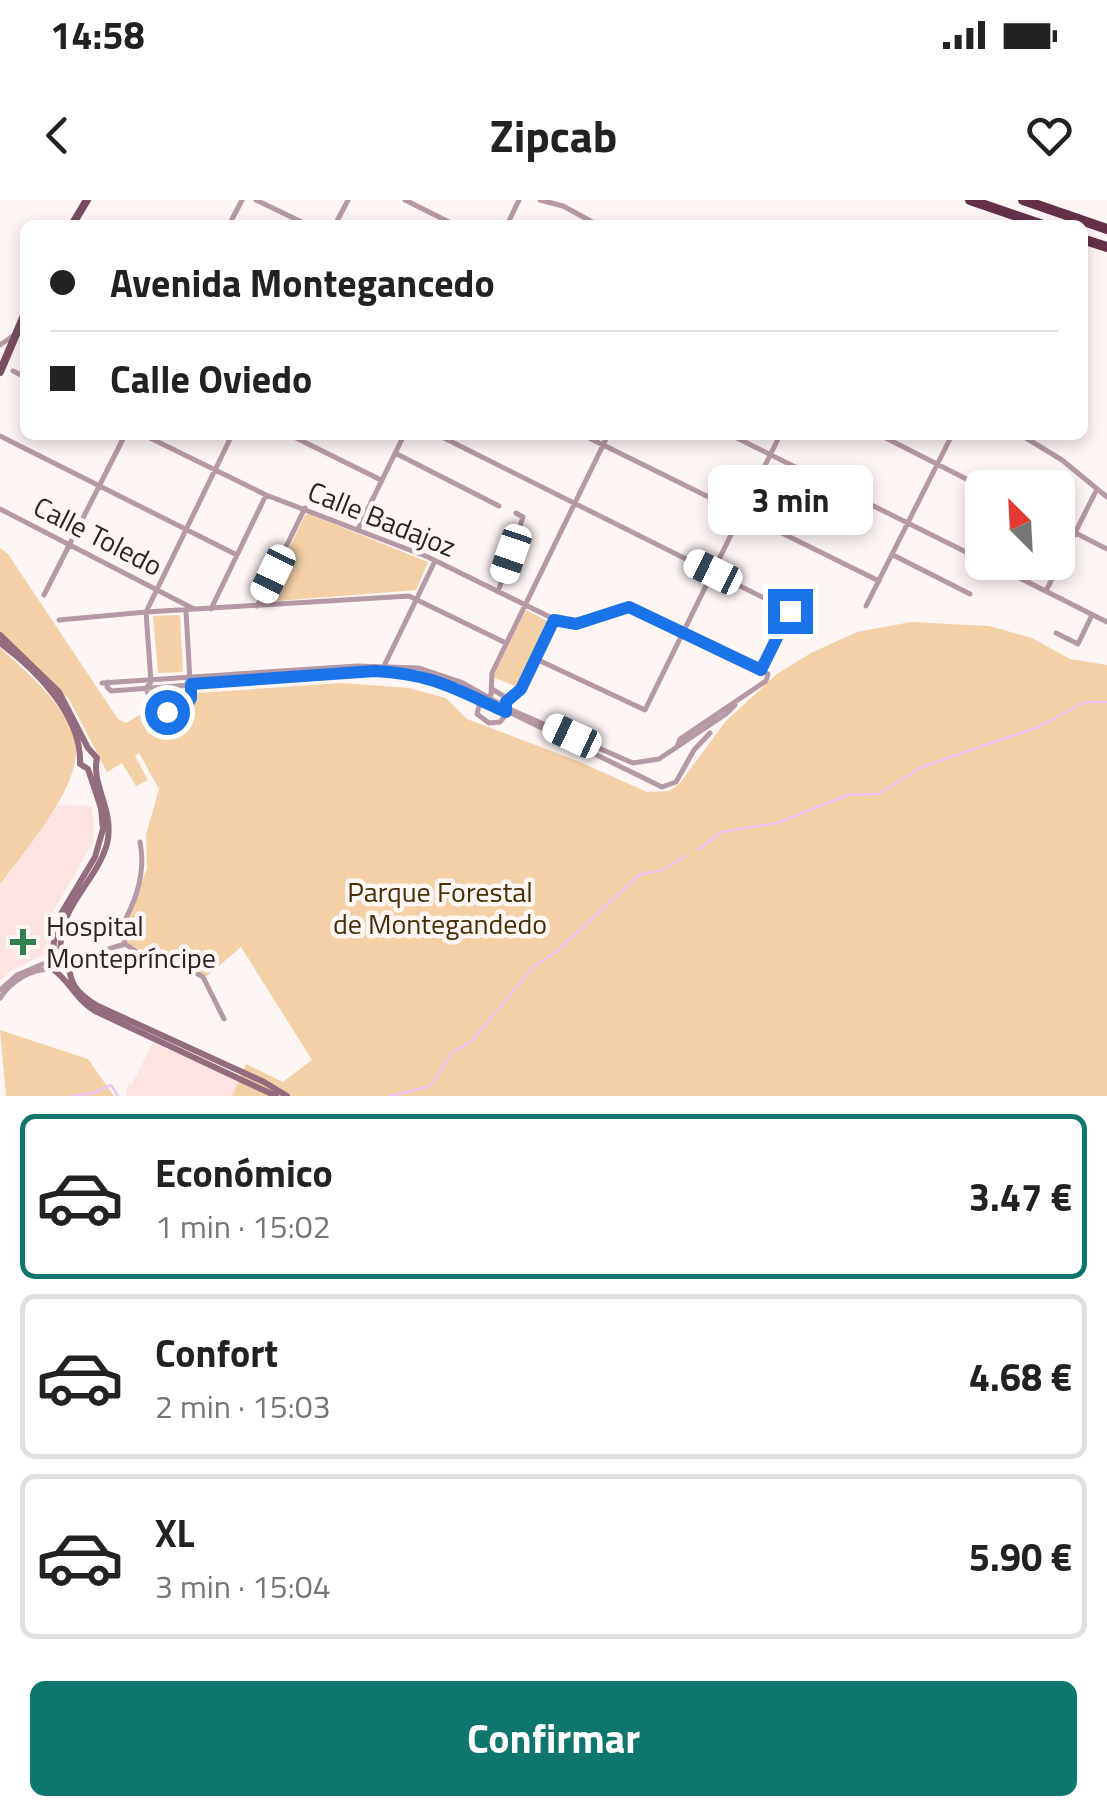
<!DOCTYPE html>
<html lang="es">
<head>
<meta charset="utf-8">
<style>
	:root { --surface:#fff; --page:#f6f6f6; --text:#222; --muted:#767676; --line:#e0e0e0; --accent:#0f766e }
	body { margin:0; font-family:"Titillium Web",sans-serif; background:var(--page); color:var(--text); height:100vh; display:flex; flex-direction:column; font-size:38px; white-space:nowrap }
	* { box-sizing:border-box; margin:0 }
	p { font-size:32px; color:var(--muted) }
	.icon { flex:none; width:55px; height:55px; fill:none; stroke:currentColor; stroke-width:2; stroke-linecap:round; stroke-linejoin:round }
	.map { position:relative; height:896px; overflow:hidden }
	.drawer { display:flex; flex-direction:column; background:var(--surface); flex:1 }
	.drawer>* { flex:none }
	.top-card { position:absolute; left:20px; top:20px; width:1068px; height:220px; border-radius:15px; box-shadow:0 5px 15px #0003; display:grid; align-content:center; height:220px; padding:0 30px; background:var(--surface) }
	.needle { width:65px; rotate:336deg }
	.tools { position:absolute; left:965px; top:270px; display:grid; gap:20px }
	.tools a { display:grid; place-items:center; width:110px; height:110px; border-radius:15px; background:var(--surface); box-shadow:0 5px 15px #0003; font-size:50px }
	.end { position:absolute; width:45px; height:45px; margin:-22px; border:12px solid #1a73e8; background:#fff; box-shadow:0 0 0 5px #fff }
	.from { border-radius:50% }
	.bubble { position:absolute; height:70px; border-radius:15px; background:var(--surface); box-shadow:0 5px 15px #0003; font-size:32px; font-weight:700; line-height:70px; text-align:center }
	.car { position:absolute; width:30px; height:60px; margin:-30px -15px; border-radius:12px; box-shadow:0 0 8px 2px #0007; background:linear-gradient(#fff 24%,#345 0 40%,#fff 0 76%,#345 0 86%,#fff 0) }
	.top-card b { display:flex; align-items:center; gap:35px; height:95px; font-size:38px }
	.top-card b+b { border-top:2px solid var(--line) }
	.top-card i { width:25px; height:25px; background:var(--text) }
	ul { padding:18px 0 0; list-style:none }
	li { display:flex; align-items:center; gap:30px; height:165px; margin:0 20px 15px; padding:0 10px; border:5px solid var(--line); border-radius:15px }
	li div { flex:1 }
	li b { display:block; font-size:38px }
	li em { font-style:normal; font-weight:700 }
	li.active { border-color:var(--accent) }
	li>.icon { width:90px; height:90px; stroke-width:1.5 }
	.primary-button { display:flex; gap:20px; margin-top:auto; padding:20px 30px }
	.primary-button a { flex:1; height:115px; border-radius:15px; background:var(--accent); color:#fff; font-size:40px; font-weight:700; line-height:115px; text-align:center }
	.status { display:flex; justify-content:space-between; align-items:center; height:70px; padding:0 50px; background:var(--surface); direction:ltr }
	.status svg { height:28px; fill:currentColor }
	header { display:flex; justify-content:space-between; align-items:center; height:130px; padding:0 30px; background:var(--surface); font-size:45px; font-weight:700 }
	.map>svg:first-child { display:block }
	.built { fill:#fce4e3 }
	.green { fill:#f3d0a6 }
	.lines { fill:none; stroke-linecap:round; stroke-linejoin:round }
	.stream { stroke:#f0c4f3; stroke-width:2.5 }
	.street { stroke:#b599a5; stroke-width:5 }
	.secondary { stroke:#936c7d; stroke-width:6 }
	.primary { stroke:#7a4c61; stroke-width:8 }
	.highway { stroke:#643149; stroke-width:10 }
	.route { stroke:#1a73e8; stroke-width:12 }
	.poi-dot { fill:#328050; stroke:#fef5f5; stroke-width:4 }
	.labels { text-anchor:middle; stroke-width:9; stroke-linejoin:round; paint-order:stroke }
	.street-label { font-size:28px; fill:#2c2424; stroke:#fef5f5 }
	.park-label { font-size:28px; fill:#492e05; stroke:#fef5f5 }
	.poi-label { font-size:28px; fill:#2c2424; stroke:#fef5f5; text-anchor:start }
</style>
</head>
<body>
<div class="status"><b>14:58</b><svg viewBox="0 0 49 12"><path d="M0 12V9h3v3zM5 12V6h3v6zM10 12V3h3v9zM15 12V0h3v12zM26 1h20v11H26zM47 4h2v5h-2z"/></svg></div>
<header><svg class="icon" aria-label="back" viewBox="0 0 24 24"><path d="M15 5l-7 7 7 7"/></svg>Zipcab<svg class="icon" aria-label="heart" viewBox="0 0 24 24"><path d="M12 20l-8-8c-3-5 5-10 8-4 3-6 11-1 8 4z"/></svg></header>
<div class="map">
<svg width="1107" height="896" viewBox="0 0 1107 896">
	<rect width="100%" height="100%" fill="#fef5f5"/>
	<path class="built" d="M58,605L91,606L94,621L93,642L50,717L46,754L14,769L0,780V686Z
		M153,843L239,881L232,896H126L128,884H132Z"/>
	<path class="green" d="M309,314L428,362L416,390L264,402L305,315Z
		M0,348L8,354L118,519L126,523L149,509C174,524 190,523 198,493L341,483L409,488L446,498L467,519L580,562L647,592L669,591L679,584L726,521L777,474L811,453L857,432L911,422L989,426L1032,438L1070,459L1107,465V896H232L246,864L283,882L312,860L241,747L207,776L152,757L126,742L125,725L147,669L146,635L159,589L139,553L135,556L148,580L136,586L122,563L107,572L69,499L0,432Z
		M526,410L549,422L517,487L493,477Z
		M180,415L183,472L158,473L153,416Z
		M0,448C25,470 78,515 76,552C75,594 24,651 0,685Z
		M0,830L88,859L114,896H6Z"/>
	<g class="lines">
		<path class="stream" d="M698,650L721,632L777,623L848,595L878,594L922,567L1038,527L1085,502H1107
			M72,896L93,893L111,885L118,896
			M389,896L427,887L433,883L452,853L472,841L533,767L556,752L639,675L662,670L686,656"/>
		<path class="street" d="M256,0L308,25
			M405,0L455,25
			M540,0L563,6L598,25
			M157,23L161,25
			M229,25L242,0
			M335,25L348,0
			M507,25L519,0
			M0,145L13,136
			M13,171L25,177
			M144,235L266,295L428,357L564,424L576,423L629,407L768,474L766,481L680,539L677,547
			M290,235L381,280
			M438,235L790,411L761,470
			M583,235L879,381
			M731,235L982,360
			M880,235L984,288
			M1021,235L1062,260L1107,297
			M0,236L237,355
			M395,253L499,306
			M0,309L194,409
			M1058,324L1107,349
			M358,329L404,235
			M893,355L970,394
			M988,362L1107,422
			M1046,391L1097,289
			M498,392L523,317L516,313
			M44,395L125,235
			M257,406L305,308
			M866,406L952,235
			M211,409L266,295
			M186,411L191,499L181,511C163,514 151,506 146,488L151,482L146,412L232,235
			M59,420L146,412L409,396L506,443
			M1056,433L1078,444L1092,415
			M536,459L645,510L780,235
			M384,466L435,361
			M108,482L107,487L111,491L375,471L419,475L452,484L662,587L676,582L694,550L710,533
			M102,483L357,466L419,468L461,482L507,508L633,563L659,559L726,514L735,505
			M492,489L505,497L519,491L554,420
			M510,497L505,516L500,522L489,523L477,514L480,502L491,495L492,473L608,235
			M140,642C146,672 137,700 121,727L125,744L145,757L188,768L203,777L224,819
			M70,763L76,759L125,744
			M0,790L17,775L50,761
			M0,798C12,780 31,769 52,769"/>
		<path class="secondary" d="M0,435L59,492L88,548L97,558C91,586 115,610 107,644C96,683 56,708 61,753L69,759C68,782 76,793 98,806L264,882L287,896
			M0,443C37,470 82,516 80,564L88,569L101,608L103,629L95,657L62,712L55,733L51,768C68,778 76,800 95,811L276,896"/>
		<path class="primary" d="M72,25L87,0
			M0,172L25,113"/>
		<path class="highway" d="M970,0L1043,25
			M1023,0L1107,29
			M1082,39L1107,47"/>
	</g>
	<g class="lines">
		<path class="route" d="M167,512L186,508L191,498V484L375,471C433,474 455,489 506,512V502L521,489L554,420L576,424L629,407L761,470L790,411"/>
	</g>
	<path class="poi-dot" d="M18 727h10v10h10v10h-10v10h-10v-10h-10v-10h10z"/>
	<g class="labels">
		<g class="street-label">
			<text transform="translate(382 319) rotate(22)" y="10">Calle Badajoz</text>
			<text transform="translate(98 336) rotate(27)" y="10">Calle Toledo</text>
		</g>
		<g class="park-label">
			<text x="440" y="702">Parque Forestal<tspan x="440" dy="32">de Montegandedo</tspan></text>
		</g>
		<g class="poi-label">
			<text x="46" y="736">Hospital<tspan x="46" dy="32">Montepríncipe</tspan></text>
		</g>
	</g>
</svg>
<div class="tools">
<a><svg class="needle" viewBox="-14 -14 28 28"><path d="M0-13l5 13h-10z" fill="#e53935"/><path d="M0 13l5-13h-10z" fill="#767676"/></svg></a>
</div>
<i class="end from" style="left:167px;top:512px"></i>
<i class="end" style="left:790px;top:411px"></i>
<div class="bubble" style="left:708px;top:265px;width:165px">3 min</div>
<i class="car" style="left:511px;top:354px;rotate:199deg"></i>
<i class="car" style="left:713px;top:372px;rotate:296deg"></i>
<i class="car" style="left:273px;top:374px;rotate:206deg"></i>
<i class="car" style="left:572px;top:536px;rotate:295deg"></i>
<div class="top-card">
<b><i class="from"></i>Avenida Montegancedo</b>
<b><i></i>Calle Oviedo</b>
</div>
</div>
<section class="drawer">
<ul>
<li class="active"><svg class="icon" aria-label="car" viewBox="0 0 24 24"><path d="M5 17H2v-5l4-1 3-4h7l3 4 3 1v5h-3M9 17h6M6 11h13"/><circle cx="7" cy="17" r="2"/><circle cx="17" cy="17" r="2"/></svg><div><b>Económico</b><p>1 min · 15:02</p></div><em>3.47 €</em></li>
<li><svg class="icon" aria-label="car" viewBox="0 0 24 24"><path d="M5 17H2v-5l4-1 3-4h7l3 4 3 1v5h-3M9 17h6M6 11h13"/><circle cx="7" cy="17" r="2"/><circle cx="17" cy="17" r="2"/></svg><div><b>Confort</b><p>2 min · 15:03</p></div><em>4.68 €</em></li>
<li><svg class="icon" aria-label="car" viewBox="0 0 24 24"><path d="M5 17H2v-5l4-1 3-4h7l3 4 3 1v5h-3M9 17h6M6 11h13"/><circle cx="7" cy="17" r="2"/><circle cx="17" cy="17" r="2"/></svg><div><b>XL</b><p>3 min · 15:04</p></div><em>5.90 €</em></li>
</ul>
<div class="primary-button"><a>Confirmar</a></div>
</section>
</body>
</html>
